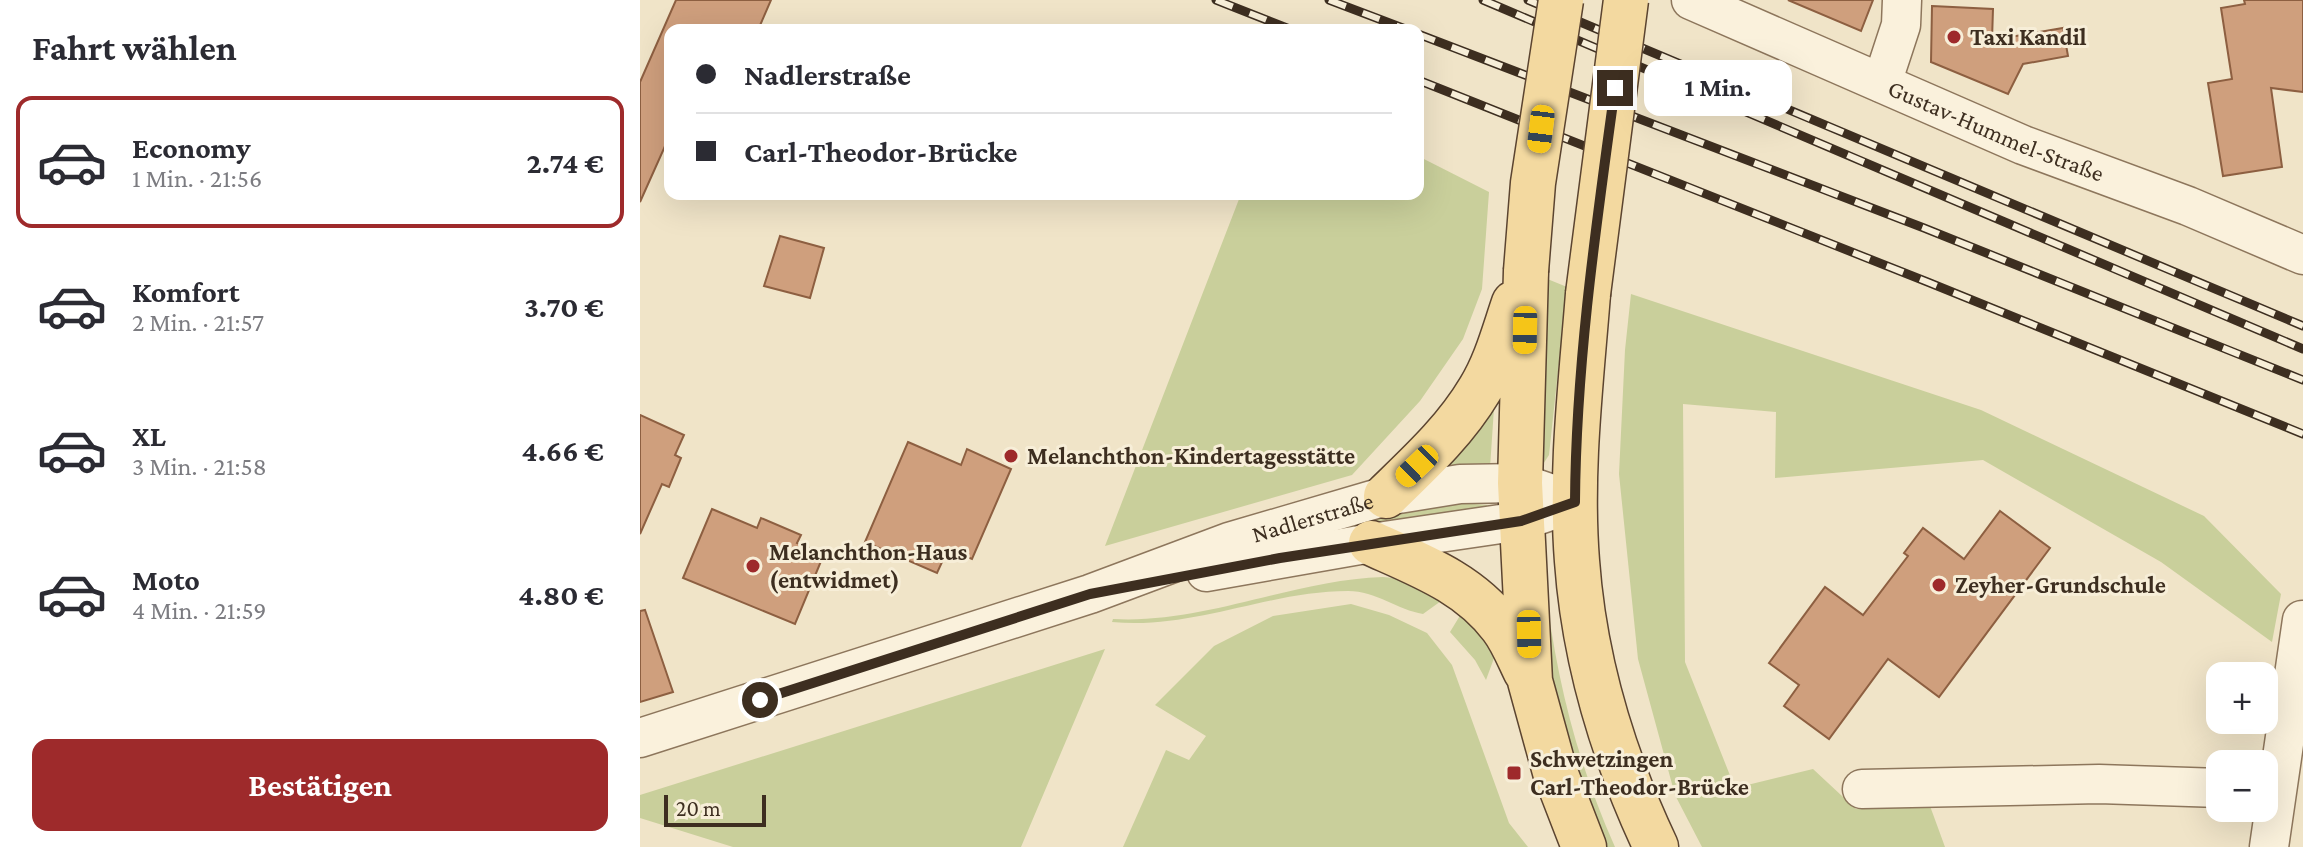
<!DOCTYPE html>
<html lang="de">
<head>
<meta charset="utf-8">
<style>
	:root { --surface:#fff; --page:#f2f2f3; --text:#2b2b33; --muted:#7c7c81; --line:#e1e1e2; --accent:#9e2a2b }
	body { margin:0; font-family:"Crimson Pro",serif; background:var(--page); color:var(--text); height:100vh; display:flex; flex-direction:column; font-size:30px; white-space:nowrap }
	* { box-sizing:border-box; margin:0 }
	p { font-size:26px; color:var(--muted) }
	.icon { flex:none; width:44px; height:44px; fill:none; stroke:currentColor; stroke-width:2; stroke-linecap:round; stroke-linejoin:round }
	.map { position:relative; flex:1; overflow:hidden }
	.details { display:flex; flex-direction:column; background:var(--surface); width:640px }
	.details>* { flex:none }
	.guide { position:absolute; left:24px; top:24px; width:760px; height:176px; border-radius:16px; box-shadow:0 8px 32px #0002; display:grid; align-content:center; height:176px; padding:0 32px; background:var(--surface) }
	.fabs { position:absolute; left:1566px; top:662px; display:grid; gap:16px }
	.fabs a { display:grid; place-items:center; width:72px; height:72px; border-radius:16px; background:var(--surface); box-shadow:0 8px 32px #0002; font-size:40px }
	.scale { position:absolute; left:24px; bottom:20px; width:102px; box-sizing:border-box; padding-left:8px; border:4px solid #3d2e20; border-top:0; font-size:22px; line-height:28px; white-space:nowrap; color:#3d2e20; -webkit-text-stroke:6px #f7eed8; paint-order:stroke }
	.end { position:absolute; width:36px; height:36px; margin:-18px; border:10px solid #3d2e20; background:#fff; box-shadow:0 0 0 4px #fff }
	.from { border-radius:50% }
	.bubble { position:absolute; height:56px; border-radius:16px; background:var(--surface); box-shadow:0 8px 32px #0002; font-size:26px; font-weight:700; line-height:56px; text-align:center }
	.car { position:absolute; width:24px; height:48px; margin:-24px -12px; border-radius:10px; box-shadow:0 0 6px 2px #0007; background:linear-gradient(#f5c518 24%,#345 0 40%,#f5c518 0 76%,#345 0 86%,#f5c518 0) }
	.guide b { display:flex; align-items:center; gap:28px; height:76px; font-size:30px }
	.guide b+b { border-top:2px solid var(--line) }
	.guide i { width:20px; height:20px; background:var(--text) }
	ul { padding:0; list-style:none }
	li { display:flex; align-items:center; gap:24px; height:132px; margin:0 16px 12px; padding:0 16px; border:4px solid transparent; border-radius:16px }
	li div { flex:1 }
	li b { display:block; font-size:30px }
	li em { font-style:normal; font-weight:700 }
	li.current { border-color:var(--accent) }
	li>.icon { width:72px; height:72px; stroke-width:1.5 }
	h2 { padding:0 32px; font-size:36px; line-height:96px }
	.primary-button { display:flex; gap:16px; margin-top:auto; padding:16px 32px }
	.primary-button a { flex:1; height:92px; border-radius:16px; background:var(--accent); color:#fff; font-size:32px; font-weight:700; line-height:92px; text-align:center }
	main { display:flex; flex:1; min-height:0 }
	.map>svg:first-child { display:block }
	.green { fill:#c9cf9b }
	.building { fill:#cf9f7d; stroke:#8d5f41; stroke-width:2 }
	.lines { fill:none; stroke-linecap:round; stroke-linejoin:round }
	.minor-casing { stroke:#8d765c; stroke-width:41 }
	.major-casing { stroke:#5b4430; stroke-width:47 }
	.minor { stroke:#faf1dc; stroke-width:38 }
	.major { stroke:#f3d9a0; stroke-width:44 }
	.rail-casing { stroke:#3d2e20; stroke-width:9 }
	.rail { stroke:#f7eed8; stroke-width:6; stroke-dasharray:18; stroke-linecap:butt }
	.major-bridge-casing { stroke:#5b4430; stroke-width:47; stroke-linecap:butt }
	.major-bridge { stroke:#f3d9a0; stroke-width:44 }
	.route { stroke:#3d2e20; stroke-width:10 }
	.poi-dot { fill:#9e2a2b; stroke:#f7eed8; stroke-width:3 }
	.labels { text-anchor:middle; stroke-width:6; stroke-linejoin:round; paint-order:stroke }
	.poi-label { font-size:24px; font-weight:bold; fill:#3d2e20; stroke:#f7eed8; text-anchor:start }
	.street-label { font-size:24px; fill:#3d2e20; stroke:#f7eed8 }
</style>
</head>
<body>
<main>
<section class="details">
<h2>Fahrt wählen</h2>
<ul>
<li class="current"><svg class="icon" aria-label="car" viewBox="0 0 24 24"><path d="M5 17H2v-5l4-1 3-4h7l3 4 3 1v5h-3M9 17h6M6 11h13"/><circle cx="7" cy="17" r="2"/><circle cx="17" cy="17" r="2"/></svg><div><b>Economy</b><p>1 Min. · 21:56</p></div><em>2.74 €</em></li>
<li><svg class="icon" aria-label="car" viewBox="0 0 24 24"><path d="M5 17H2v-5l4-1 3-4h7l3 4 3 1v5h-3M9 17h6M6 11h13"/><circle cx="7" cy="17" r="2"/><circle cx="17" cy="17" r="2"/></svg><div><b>Komfort</b><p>2 Min. · 21:57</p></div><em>3.70 €</em></li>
<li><svg class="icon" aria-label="car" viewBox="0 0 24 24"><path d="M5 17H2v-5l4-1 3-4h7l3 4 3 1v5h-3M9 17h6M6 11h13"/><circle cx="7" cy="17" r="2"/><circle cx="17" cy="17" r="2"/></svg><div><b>XL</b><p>3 Min. · 21:58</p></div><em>4.66 €</em></li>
<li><svg class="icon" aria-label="car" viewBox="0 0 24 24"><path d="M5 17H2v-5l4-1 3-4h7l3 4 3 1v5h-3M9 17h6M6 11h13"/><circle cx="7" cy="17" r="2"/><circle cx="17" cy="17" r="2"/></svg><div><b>Moto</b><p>4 Min. · 21:59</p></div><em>4.80 €</em></li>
</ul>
<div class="primary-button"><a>Bestätigen</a></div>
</section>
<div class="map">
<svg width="1663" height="847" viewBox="0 0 1663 847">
	<rect width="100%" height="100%" fill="#f0e4c8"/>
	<path class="green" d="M778,156L849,192L842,289L823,339L780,401L712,475L465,546L601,194H778Z
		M905,278L927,287L909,455L894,478Z
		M991,294L1341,410L1564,516L1641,594L1632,642L1521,562L1343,460L1135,478L1136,412L1043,404L1045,662L1095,788L1173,769L1216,809L1290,806L1305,847H1062L1035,795L998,659L979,474L985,350Z
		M855,393L850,468L796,470Z
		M821,503L847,505L848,510L843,514L723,523V521L799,504Z
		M743,577L763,579L808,596L783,614C758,610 736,591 708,591C628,591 553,630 472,622L473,619C566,624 652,580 743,577Z
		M904,579C916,676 935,757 975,847H962L910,693Z
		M711,604L749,615L787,633L812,665L869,823L888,847H483L526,750L549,760L566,736L515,705L574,646L633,616Z
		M824,609L857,650L846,680L835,660L810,632Z
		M465,649L381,847H93L0,818V795Z"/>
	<path class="building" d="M36,0H131L118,30H30V135L0,202V82Z
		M1148,0H1233L1221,31Z
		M1604,0H1663V92L1631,88L1642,167L1583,176L1568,83L1592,79L1581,8L1605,4Z
		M1292,6L1353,9L1352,40L1423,28L1428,56L1383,64L1368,94L1291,62Z
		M140,236L184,248L170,298L124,286Z
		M0,415L44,435L35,455L41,458L29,487L22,484L0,534Z
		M268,442L321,465L327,449L371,469L332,559L308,549L297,573L225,542Z
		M72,509L117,528L121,518L161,535L157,543L184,554L155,624L43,578Z
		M1360,511L1410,548L1299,697L1248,659L1189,739L1144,706L1159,685L1129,663L1185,587L1223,615L1268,556L1264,553L1283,528L1324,559Z
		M5,610L33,692L0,702V611Z"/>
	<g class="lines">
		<g class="minor-casing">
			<g id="minor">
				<path id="s1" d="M1051,0L1383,145L1548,206L1663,255"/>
				<path d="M1242,83L1261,25L1262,0"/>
				<path d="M566,572L731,543L881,521L910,511"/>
				<path id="s2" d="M0,738L450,594L589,542L746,496L820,484L880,483L935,502"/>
				<path d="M1222,789L1459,784L1580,788"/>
				<path d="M1629,847L1662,620"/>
			</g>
		</g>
		<g class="major-casing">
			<path id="major" d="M886,271L880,483L890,681L915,772L944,847
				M948,294C941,383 930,472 937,561C944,659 974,758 1016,847
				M746,496C780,463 815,431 840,389C856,363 864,332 874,303
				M731,543C780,565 829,583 862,627C872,640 879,658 886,672"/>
		</g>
		<use href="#minor" class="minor"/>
		<use href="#major" class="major"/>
		<g class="rail-casing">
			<path id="rail" d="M576,0L652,30
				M689,0L768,30
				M843,0L1663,349
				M888,0L1663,326
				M778,34L1284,228L1663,380
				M778,80L1290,283L1663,434"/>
		</g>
		<use href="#rail" class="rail"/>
		<g class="major-bridge-casing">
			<path id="major-bridge" d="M886,271L893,183L921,0
				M948,294L986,0"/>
		</g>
		<use href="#major-bridge" class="major-bridge"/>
	</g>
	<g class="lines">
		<path class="route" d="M120,700L450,594L640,558L881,521L935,502C936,364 956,226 975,88"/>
	</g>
	<g class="poi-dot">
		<circle cx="1314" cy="37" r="8"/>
		<circle cx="371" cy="456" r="8"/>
		<circle cx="113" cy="566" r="8"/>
		<circle cx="1299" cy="585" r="8"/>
		<rect x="866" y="765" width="16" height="16" rx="4"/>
	</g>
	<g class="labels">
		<g class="poi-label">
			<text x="1330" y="45">Taxi Kandil</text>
			<text x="387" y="464">Melanchthon-Kindertagesstätte</text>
			<text x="129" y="560">Melanchthon-Haus<tspan x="129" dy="28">(entwidmet)</tspan></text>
			<text x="1315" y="593">Zeyher-Grundschule</text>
			<text x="890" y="767">Schwetzingen<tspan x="890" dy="28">Carl-Theodor-Brücke</tspan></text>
		</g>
		<g class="street-label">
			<text dy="8" stroke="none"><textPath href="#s1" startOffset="332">Gustav-Hummel-Straße</textPath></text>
			<text dy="8" stroke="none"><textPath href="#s2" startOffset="708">Nadlerstraße</textPath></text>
		</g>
	</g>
</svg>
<div class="fabs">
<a>+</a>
<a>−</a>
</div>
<div class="scale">20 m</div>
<i class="end from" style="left:120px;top:700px"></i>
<i class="end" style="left:975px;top:88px"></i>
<div class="bubble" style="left:1004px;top:60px;width:148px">1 Min.</div>
<i class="car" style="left:901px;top:129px;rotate:187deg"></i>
<i class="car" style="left:885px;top:330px;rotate:181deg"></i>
<i class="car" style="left:777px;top:466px;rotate:226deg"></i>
<i class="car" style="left:889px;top:634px;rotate:179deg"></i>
<div class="guide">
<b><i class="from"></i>Nadlerstraße</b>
<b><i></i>Carl-Theodor-Brücke</b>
</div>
</div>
</main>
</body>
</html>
